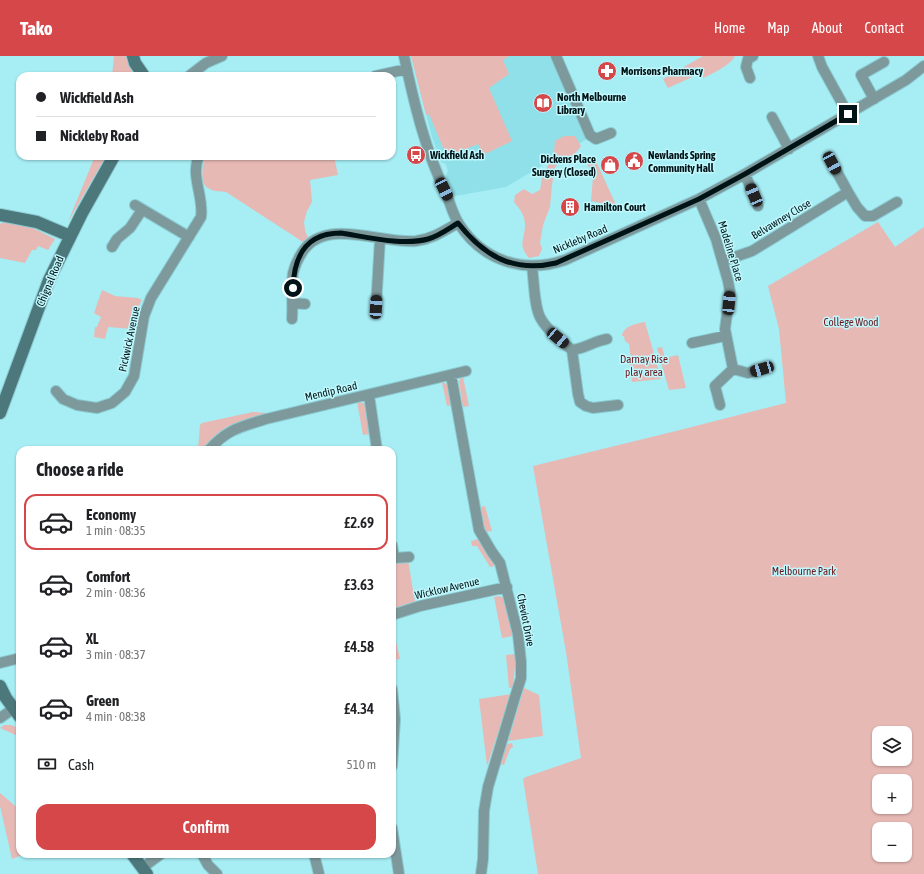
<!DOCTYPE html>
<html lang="en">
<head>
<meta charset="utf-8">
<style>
	:root { --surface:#fff; --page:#f2f2f2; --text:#202124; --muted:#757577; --line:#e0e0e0; --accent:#d6474a }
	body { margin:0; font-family:"Asap Condensed",sans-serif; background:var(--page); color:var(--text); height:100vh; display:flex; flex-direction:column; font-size:15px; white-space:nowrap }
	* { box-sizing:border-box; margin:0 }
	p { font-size:13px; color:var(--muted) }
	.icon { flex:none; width:22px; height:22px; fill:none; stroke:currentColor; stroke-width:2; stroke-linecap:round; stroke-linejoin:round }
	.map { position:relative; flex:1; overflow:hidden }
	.side { position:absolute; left:16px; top:390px; width:380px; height:412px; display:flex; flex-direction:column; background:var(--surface); border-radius:12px; box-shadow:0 1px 3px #0004 }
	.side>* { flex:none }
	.banner { position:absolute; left:16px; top:16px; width:380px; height:88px; border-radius:12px; box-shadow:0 1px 3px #0004; display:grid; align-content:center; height:88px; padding:0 20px; background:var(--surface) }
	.controls { position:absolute; left:872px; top:670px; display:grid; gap:8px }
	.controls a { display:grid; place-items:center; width:40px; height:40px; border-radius:8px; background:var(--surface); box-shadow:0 1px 3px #0004; font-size:20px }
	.end { position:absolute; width:18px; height:18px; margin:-9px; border:5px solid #001417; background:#fff; box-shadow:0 0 0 2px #fff }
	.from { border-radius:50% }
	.car { position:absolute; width:12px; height:24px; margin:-12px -6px; border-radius:5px; box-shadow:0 0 3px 1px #0007; background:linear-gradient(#222 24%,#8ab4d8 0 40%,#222 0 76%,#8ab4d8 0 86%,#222 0) }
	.banner b { display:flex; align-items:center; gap:14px; height:38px; font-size:15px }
	.banner b+b { border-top:1px solid var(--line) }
	.banner i { width:10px; height:10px; background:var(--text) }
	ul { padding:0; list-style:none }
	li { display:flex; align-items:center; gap:12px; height:56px; margin:0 8px 6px; padding:0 12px; border:2px solid transparent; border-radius:12px }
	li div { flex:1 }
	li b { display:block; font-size:15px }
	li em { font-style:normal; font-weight:600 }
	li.selected { border-color:var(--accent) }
	li>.icon { width:36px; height:36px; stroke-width:1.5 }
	h2 { padding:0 20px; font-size:18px; line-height:48px }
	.pay { display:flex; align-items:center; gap:10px; height:44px; padding:0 20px; font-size:15px }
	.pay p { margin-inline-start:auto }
	.primary-button { display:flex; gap:8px; margin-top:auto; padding:8px 20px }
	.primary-button a { flex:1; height:46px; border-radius:12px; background:var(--accent); color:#fff; font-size:16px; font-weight:600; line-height:46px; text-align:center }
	header { display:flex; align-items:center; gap:24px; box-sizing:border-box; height:56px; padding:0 20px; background:var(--accent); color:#fff }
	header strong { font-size:19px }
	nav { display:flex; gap:22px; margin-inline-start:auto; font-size:14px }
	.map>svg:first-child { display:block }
	.built { fill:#8fe0e8 }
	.green { fill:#e7b9b5; fill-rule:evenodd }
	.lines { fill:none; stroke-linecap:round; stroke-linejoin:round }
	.street-casing { stroke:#8bcad1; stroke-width:12 }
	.secondary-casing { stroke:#8bcad1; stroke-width:14 }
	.street { stroke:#7d999b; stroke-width:10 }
	.secondary { stroke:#4c777b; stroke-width:12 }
	.route { stroke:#001417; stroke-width:5 }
	.labels { text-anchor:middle; stroke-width:3; stroke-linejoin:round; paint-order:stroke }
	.poi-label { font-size:11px; font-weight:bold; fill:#001417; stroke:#c0f8fd; text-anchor:start }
	.street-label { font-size:11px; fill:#001417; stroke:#c0f8fd }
	.park-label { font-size:11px; fill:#69171b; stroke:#c0f8fd }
</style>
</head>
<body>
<header>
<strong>Tako</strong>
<nav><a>Home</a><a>Map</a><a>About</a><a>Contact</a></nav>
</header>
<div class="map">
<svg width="924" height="818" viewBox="0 0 924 818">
	<rect width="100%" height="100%" fill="#a6edf4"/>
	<path class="built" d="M411,0H550L587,83L506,131L455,140L446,120L448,115L446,108L441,106L432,81Z"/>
	<path class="green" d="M114,0H126L134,20H112Z
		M411,0H509L508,1L503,4L509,18L489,32L512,85L483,99L478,88L447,101L429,58L426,59Z
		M703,0H735C732,8 712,18 703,22L701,17L668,32L663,23Z
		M564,80H575L581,90L574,99L561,105L555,111L552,129L550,151L543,169L540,187L542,193L539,200L529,202C517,188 525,184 525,169C525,160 520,153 514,146L515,139L524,133L532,138L540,134L542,122L554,96L555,85Z
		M95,100H106L68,166Z
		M205,100H317V102L334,100L338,119L310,124L312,146L307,155L304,166L305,174L308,182L303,186L226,136C221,135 214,136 210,133C198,129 203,110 205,100Z
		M595,103L616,149L615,150L591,145L593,121L587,107Z
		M6,165L29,170L55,183L48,194L38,190L36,194H32L25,207L0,202V168Z
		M878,166L895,191L924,171V818H538L523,723L526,721L581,702L566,596L533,410L676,375L786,347L779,273L768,230ZM879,677H905V703H879ZM879,725H905V751H879ZM879,773H905V799H879Z
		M102,234L115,240L138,242L142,244L136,255L132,273L108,271L105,283L94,281L95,271H97L101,261L94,257Z
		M645,266L661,323L632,326L629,306L631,303L629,288L625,285L624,280H622C624,269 636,268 645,266Z
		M662,291L665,302L678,299L686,332L669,334L657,292Z
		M463,321L469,350L463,351L459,326L460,323Z
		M442,327H445L447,329L452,349L447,350Z
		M357,346L364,347L365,350L370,378L363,379Z
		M253,356L267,357V359C242,364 217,370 204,394H198L200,369L202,367Z
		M485,450L492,475L485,476L483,474L479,451Z
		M478,483L495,510L490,511L477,490H472L471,485Z
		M408,504L415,546L392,553V506Z
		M499,540L504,542L513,580L502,582L494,541Z
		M392,569L400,603L393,604L392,599Z
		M516,598L513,632H509L506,599Z
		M524,632L539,639L543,680L508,685Z
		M511,638L487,710L479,643Z
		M4,669H11L20,673V681L0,672Z
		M512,687L513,691L510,693L504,709L499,708L507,688Z
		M0,737L20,754V798H25L12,803L0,750Z"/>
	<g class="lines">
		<g class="street-casing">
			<path id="street" d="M404,0C414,47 425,94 446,137C450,147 453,159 459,168C483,205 524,218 565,204L699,143L745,118L906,24L924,10
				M556,0L590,79L596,83L611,77
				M818,0L822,11L848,58
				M189,20L206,7L222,0
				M375,20L407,13
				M750,22L746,11L748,3L753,0
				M874,43L861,19L884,6
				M772,61L789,93
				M832,107L848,136
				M745,118L758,150
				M699,143L716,183L728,225L730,236L725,273L733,313L748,317L761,313
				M135,149L189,181
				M112,191L117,183L130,172L142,154
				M723,205L752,195L848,136L857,151L865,160H873L897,146
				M532,210C534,224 534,252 541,263C548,275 561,285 572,294L578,338L580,346L586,350L593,352L618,349
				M293,247L305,248
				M376,251L380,183
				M292,263C293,248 291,232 293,217C295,209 299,201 303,195C326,161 381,188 416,185C432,183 444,175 458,167
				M692,287L725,280
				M572,294C584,293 594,285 607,283
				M451,319L479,474L492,496L500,507L518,578L521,606V622L515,641L488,731L484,755L483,803L481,818
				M56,335L63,343L77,349L97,352L112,347L125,336L134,320L144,260L151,242L201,161C204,140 190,120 199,100
				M369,339L377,394
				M720,349L715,330L733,313
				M209,394C227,373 241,371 266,363L466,315
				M392,489L394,502H392
				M394,502L409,501
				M392,559L420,550L507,531
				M0,607L20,602
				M392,633L395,663L392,710
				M0,662L13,653
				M392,772L399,818
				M202,798L208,809L217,818
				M314,798L319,818
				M142,812L161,798"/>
		</g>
		<g class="secondary-casing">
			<path id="secondary" d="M133,0L135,7L144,20
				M0,159L37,166L70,180
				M0,357L49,224L82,157L114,100
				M0,630L6,642L20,661
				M132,798L147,818"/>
		</g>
		<use href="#street" class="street"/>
		<use href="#secondary" class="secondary"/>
	</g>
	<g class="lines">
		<path class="route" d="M293,232C294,200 306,177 341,177C367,181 403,190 428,183C439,180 448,173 458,167C484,200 513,217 556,207L699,143L745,118L848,58"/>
	</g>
	<defs>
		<g id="pharmacy-disc" transform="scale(1)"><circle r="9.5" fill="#d6474a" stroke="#c0f8fd"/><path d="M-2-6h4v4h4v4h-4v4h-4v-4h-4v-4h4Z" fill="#fff"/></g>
		<g id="library-disc" transform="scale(1)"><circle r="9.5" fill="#d6474a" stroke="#c0f8fd"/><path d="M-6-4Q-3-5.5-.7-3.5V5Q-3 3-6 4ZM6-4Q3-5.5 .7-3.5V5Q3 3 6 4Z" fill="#fff"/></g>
		<g id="bus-disc" transform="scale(1)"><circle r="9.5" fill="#d6474a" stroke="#c0f8fd"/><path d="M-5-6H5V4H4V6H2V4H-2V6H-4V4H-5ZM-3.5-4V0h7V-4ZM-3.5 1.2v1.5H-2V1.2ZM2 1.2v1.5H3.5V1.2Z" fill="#fff"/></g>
		<g id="civic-disc" transform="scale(1)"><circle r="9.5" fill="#d6474a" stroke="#c0f8fd"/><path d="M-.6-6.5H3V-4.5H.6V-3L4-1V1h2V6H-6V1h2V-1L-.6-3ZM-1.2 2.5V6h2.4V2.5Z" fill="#fff"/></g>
		<g id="shop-disc" transform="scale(1)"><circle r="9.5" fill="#d6474a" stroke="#c0f8fd"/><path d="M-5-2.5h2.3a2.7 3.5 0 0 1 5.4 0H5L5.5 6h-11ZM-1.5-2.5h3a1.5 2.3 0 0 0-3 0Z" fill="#fff"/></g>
		<g id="building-disc" transform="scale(1)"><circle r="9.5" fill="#d6474a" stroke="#c0f8fd"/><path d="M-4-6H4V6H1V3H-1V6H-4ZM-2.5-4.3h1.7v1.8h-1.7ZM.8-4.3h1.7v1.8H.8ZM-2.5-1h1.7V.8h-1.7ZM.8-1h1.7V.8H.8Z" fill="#fff"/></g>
	</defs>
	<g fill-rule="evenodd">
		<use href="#pharmacy-disc" x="607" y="15"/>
		<use href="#library-disc" x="543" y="47"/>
		<use href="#bus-disc" x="416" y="99"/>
		<use href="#civic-disc" x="634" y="105"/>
		<use href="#shop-disc" x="610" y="109"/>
		<use href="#building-disc" x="570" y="151"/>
	</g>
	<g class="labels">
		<g class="poi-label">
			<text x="621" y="19">Morrisons Pharmacy</text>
			<text x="557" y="45">North Melbourne<tspan x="557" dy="13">Library</tspan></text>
			<text x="430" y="103">Wickfield Ash</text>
			<text x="648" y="103">Newlands Spring<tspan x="648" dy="13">Community Hall</tspan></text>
			<text x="596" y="107" text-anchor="end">Dickens Place<tspan x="596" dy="13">Surgery (Closed)</tspan></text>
			<text x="584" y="155">Hamilton Court</text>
		</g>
		<g class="street-label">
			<text transform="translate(781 163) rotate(-31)" y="4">Belvawney Close</text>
			<text transform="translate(580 183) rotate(-23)" y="4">Nickleby Road</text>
			<text transform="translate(731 195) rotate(73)" y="4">Madeline Place</text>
			<text transform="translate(50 225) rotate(-67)" y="4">Chignal Road</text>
			<text transform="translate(129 283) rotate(-78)" y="4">Pickwick Avenue</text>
			<text transform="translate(331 335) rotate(-13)" y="4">Mendip Road</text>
			<text transform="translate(447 532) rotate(-13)" y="4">Wicklow Avenue</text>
			<text transform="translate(526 564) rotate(79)" y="4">Cheviot Drive</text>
		</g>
		<g class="park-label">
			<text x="851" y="270">College Wood</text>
			<text x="644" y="307">Darnay Rise<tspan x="644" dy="13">play area</tspan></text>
			<text x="804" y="519">Melbourne Park</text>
		</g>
	</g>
</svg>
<div class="controls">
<a><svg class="icon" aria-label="layers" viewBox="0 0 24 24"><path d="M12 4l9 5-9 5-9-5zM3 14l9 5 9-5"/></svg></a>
<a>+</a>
<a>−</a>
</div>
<i class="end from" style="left:293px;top:232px"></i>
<i class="end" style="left:848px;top:58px"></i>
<i class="car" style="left:832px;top:107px;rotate:152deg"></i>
<i class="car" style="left:444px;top:133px;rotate:154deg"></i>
<i class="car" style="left:754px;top:139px;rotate:337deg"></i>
<i class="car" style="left:729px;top:247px;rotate:5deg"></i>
<i class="car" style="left:376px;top:251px;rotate:3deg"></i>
<i class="car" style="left:558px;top:282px;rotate:130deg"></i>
<i class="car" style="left:762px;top:313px;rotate:254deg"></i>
<div class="banner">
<b><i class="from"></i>Wickfield Ash</b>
<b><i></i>Nickleby Road</b>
</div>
<section class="side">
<h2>Choose a ride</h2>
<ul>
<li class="selected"><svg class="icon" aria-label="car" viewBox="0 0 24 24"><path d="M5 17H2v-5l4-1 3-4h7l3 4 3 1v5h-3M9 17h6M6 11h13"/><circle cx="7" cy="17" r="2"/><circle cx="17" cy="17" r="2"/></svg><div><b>Economy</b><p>1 min · 08:35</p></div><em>£2.69</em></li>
<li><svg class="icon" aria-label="car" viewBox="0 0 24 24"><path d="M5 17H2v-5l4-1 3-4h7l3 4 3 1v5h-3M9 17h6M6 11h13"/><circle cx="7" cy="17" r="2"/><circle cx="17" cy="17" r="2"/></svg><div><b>Comfort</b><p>2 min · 08:36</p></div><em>£3.63</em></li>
<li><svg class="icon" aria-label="car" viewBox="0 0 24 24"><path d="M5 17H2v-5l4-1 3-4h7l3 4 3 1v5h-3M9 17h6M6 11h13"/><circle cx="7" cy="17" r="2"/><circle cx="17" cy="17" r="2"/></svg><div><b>XL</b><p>3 min · 08:37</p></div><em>£4.58</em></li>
<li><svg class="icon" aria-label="car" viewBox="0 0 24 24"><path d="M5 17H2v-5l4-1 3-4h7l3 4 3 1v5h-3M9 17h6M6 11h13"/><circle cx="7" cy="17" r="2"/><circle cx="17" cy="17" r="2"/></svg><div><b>Green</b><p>4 min · 08:38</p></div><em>£4.34</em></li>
</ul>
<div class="pay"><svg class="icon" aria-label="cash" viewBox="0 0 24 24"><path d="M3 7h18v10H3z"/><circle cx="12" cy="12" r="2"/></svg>Cash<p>510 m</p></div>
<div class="primary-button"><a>Confirm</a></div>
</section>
</div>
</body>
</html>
